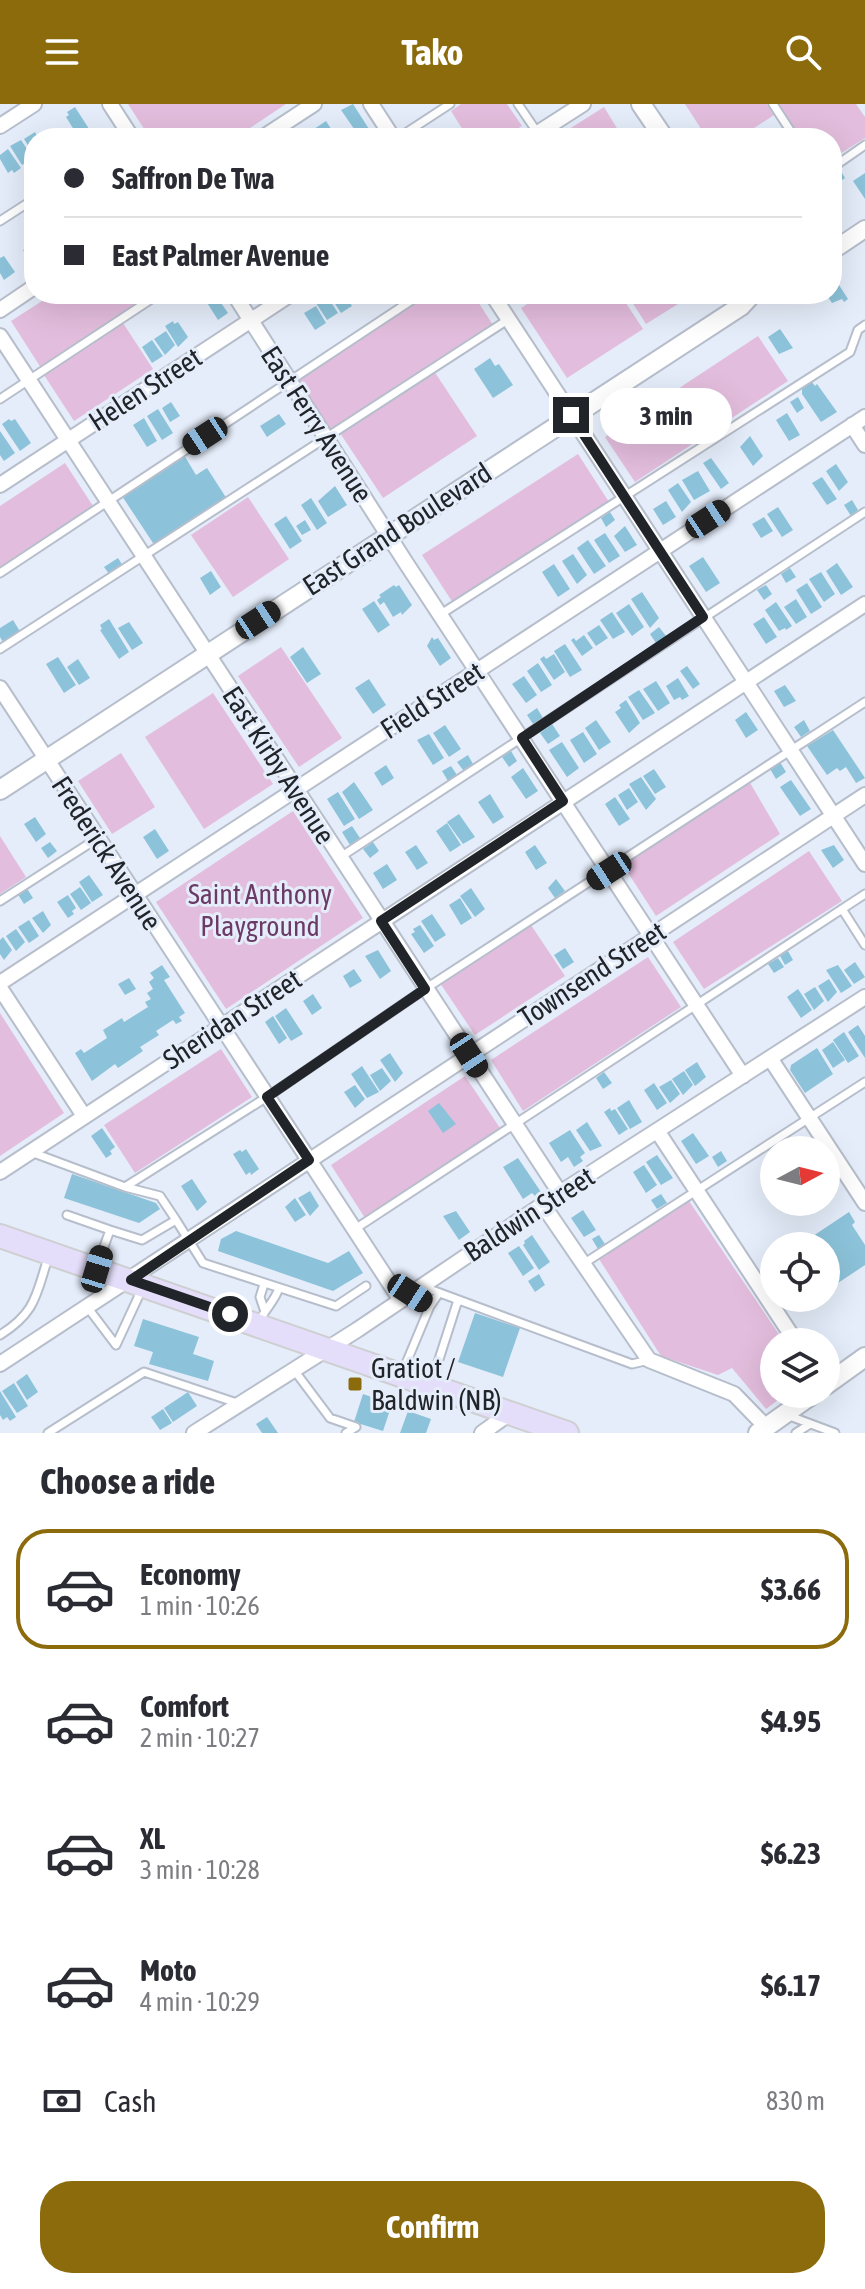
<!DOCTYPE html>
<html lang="en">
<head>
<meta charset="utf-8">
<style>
	:root { --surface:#fff; --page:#f7f7f7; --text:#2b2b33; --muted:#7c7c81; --line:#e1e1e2; --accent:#8c6b0c }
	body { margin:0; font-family:"Asap Condensed",sans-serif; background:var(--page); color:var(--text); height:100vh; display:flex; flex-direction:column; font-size:30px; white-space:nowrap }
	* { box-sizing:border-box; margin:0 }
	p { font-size:26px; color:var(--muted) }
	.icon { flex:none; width:44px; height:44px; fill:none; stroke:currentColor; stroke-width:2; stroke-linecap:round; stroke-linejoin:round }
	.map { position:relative; height:1329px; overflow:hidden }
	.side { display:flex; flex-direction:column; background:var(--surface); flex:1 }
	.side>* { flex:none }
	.banner { position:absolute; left:24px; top:24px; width:818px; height:176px; border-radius:32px; box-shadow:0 8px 32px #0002; display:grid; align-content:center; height:176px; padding:0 40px; background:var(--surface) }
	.needle { width:52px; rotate:83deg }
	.fabs { position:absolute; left:760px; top:1032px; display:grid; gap:16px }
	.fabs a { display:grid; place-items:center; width:80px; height:80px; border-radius:50%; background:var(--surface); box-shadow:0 8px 32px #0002; font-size:40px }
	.end { position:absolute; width:36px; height:36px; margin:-18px; border:10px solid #212428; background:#fff; box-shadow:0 0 0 4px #fff }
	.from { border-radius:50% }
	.bubble { position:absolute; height:56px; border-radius:28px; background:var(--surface); box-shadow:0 8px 32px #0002; font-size:26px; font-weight:700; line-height:56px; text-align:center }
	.car { position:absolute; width:24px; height:48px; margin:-24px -12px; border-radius:10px; box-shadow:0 0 6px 2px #0007; background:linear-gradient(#222 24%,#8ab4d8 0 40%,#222 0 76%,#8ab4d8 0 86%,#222 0) }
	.banner b { display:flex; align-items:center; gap:28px; height:76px; font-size:30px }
	.banner b+b { border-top:2px solid var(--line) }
	.banner i { width:20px; height:20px; background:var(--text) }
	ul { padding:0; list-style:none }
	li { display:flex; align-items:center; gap:24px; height:120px; margin:0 16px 12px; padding:0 24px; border:4px solid transparent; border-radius:32px }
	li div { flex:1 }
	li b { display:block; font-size:30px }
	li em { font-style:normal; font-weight:700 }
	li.current { border-color:var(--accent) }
	li>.icon { width:72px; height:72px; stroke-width:1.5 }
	h2 { padding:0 40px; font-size:36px; line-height:96px }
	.pay { display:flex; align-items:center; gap:20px; height:88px; padding:0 40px; font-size:30px }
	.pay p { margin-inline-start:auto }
	.primary-button { display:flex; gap:16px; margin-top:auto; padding:16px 40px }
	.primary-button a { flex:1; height:92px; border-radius:32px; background:var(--accent); color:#fff; font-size:32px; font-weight:700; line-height:92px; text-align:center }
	header { display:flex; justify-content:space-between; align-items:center; height:104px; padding:0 40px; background:var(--accent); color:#fff; font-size:36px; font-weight:700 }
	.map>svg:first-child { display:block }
	.green { fill:#e3bddd }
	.building { fill:#8cc3da }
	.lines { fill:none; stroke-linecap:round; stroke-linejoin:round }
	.service-casing { stroke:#b7becb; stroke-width:11 }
	.minor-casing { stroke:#b7becb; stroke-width:18 }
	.tertiary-casing { stroke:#b7becb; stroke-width:20 }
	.secondary-casing { stroke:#b7becb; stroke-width:22 }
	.primary-casing { stroke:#cecfd0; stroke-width:26 }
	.service { stroke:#fff; stroke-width:7 }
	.minor { stroke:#fff; stroke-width:14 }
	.tertiary { stroke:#fff; stroke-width:16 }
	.secondary { stroke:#fff; stroke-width:18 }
	.primary { stroke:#e5defb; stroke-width:22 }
	.route { stroke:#212428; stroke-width:10 }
	.poi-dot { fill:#8c6b0c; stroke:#e5edfa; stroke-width:3 }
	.labels { text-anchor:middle; stroke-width:6; stroke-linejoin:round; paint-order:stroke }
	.street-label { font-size:28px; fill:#212428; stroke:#e5edfa }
	.park-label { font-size:28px; fill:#6c3a67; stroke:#e5edfa }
	.poi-label { font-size:28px; fill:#212428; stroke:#e5edfa; text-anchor:start }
</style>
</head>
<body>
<header><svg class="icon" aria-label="menu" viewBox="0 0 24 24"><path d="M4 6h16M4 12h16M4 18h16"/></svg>Tako<svg class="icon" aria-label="search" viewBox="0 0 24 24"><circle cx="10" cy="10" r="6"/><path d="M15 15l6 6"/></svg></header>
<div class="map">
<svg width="865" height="1329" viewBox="0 0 865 1329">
	<rect width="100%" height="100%" fill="#e5edfa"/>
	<path class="green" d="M128,0H286L235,34H150Z
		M461,0H507L522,22L503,34H468L451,7Z
		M685,0H767L774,11L739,34H707Z
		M778,0H856L865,13V34L832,55V34H800Z
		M604,3L623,34H555Z
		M53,190H153L41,264L11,217Z
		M428,190H473L493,221L330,326L298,275Z
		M543,190H620L643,225L567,274L521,204Z
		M627,190H694L646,220Z
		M123,219L153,265L74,317L44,271Z
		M758,232L788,277L635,378L605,333Z
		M434,267L477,332L383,394L340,329Z
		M578,350L609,398L453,499L422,451Z
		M65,359L93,402L0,463V402Z
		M248,393L289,455L233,493L191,431Z
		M281,543L342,634L299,663L238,572Z
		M213,589L273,680L204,725L145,633Z
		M121,649L155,703L112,730L78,677Z
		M749,677L780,730L656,812L623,761Z
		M293,707L363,814L226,905L156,798Z
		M0,732L26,773L0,790Z
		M809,747L842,797L704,885L673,838Z
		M531,821L565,872L475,931L440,879Z
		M648,853L681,903L523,1007L491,956Z
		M0,909L64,1009L0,1052Z
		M221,945L252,993L135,1069L104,1021Z
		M465,972L500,1024L365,1114L331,1061Z
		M689,1097L784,1238H774V1290H786L766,1305L732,1264L718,1271L661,1252L599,1155Z"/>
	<path class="building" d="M353,0L369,25L359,32L341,6Z
		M75,3L91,28L82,34H79L66,13L69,11L67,8Z
		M326,17L337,34H320L314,25Z
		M35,28L38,34H34V51L24,35Z
		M21,36L33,54L22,61L10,42Z
		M8,45L21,64L14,69L12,66L8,69L0,55V51Z
		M838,62L845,74L834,82L832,66Z
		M865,69V95L853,77Z
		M34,139V163L23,146Z
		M4,152L15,168L4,176L0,169V154Z
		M832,170L848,195L844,198L842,195L832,199L826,190H832Z
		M210,190L217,193L228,209L218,216L204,194Z
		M334,190H345L352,202L341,209L330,192Z
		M327,192L338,209L327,216L316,199Z
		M316,202L326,219L315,226L304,209Z
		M173,217L174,220L178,218L188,233L178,243L165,222Z
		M780,225L793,244L779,250L768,233Z
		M166,227L175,241L165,251L154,235Z
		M152,236L163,252L152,259L142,243Z
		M490,254L495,262L499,260L513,281L493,294L474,265Z
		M812,278L815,282L817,280L837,308L821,318L802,290V285Z
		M798,293L804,304L797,309L790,298Z
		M171,298L180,312L170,318L162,304Z
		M158,305L173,329L162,336L147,312Z
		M787,309L800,331L789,337L776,316Z
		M279,310L286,320L267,333L260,322Z
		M144,314L157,337L147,343L133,321Z
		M9,315L11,317L15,315L31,339L20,347L2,320Z
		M0,327L15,349L4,357L0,351Z
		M750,332L763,352L753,362L740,343Z
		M184,351L196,371L207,364L227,395L155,442L122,392Z
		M711,354L729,379L721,385L703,359Z
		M836,360L848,378L839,387L826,367Z
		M698,367L710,387L694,396L682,376Z
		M822,373L837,395L827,401L812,379Z
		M678,379L691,398L682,408L668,386Z
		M335,382L347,401L328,413L318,397Z
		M311,394L327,419L317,426L301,401Z
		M852,396L858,406L851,412L844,401Z
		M666,397L676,413L663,421L653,405Z
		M778,403L793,426L782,433L767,410Z
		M610,408L615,416L606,423L601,414Z
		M286,412L302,437L290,445L274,420Z
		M764,413L773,427L761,434L752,420Z
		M305,416L311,426L302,431L296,422Z
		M625,422L637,441L625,448L614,432Z
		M605,429L620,452L609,459L594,436Z
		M588,436L606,462L594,470L577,444Z
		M573,450L587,471L577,480L562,457Z
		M703,453L720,479L706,488L689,462Z
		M118,454L123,462L110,471L104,463Z
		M837,459L853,483L841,491L826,467Z
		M554,460L570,485L558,493L542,468Z
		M790,464L796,473L786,479L781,470Z
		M211,467L221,483L210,491L200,474Z
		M821,468L835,490L824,498L809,475Z
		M807,479L822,503L811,510L796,486Z
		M394,481L396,483L399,481L412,501L402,511L401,508L393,513L384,498L380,501L377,496L381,493L379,491Z
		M766,481L772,490L764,496L757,486Z
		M642,488L659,514L650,524L631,495Z
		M796,495L807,513L796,520L784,503Z
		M374,497L390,521L378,529L362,505Z
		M776,498L792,522L786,526L785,524L779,527L765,506Z
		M629,500L644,523L632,532L616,509Z
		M612,508L625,528L613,535L600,516Z
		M764,513L777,533L766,540L753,520Z
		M109,515L129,548L119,555L100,526L102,525L100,521Z
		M13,516L21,529L4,540L0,533V524Z
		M129,518L143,539L132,546L118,524Z
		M599,521L608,534L596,542L587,529Z
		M659,523L666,532L656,539L650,530Z
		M584,531L593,544L582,552L571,536L574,534L576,537Z
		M432,533L434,536L438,534L451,554L440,562L427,542Z
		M565,540L582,566L570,573L554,547Z
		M303,543L321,570L307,579L290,553Z
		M554,550L565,568L554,576L540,555L544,552L546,555Z
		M58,553L76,581L64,589L46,560Z
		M78,555L90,574L79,581L67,563Z
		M538,559L552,581L541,588L527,567Z
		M687,562L700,580L693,585L680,567Z
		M524,572L537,591L526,599L512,580Z
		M678,574L689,592L682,596L680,593L674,596L666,582Z
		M369,575L386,601L373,610L355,584Z
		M656,577L670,599L658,607L643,585Z
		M785,581L796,597L784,603L774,587Z
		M639,586L655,609L643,616L628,593Z
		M626,596L640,619L629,629L615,608L621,604L619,601Z
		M537,604L543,614L533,620L527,611Z
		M746,608L758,626L746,634L735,616Z
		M596,616L611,638L599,646L585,624Z
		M804,616L810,627L801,633L794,623Z
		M552,620L560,632L548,640L540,629Z
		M445,621L461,645L449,653L433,629Z
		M833,626L865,674L856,679L846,663L840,667L837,664L827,671L807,642Z
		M583,628L597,650L584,659L570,636Z
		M429,630L444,654L433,661L417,636Z
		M562,638L579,664L567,673L549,646Z
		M511,647L517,657L509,663L502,653Z
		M468,651L473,660L463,666L457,658Z
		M780,658L786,668L776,675L770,665Z
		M386,661L394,674L382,682L374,669Z
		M451,662L457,671L448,677L442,667Z
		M523,664L538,687L526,695L511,673Z
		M654,665L666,683L655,690L643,672Z
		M641,673L656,695L646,706L629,680Z
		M791,676L811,705L800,712L780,683Z
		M354,678L373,706L359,715L342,688Z
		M629,684L638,698L627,706L618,691Z
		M338,688L355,715L344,722L327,695Z
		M490,690L504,713L493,720L478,698Z
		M615,693L630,715L619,722L605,700Z
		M459,710L475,733L463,740L447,718Z
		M35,713L46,730L36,738L24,720Z
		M447,719L461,741L450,748L436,727Z
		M352,722L360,734L350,741L342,728Z
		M155,725L169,747L157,755L143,733Z
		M50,738L57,747L48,754L41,744Z
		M373,738L379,747L370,754L363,745Z
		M416,741L428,759L417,766L405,748Z
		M535,741L547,759L536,766L525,748Z
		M834,741L844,756L833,764L821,746Z
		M387,760L397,776L383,785L373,769Z
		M89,771L103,791L92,798L79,778Z
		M556,775L565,787L555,794L548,784Z
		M26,783L33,794L24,800L17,789Z
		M80,783L91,799L81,806L70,790Z
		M471,784L485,805L475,813L460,792Z
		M68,791L76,804L72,807L74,810L68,814L57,798Z
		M460,794L472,814L461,821L449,801Z
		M43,807L51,821L43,829L32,814Z
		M432,810L446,831L435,838L421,817Z
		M29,816L39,832L29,839L18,823Z
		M420,821L434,842L424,849L411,830L415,828L413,825Z
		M16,825L25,838L16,847L6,832Z
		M3,833L12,846L4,856L0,850V836Z
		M565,844L574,858L563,865L554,851Z
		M378,846L391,867L380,875L365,852Z
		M788,847L793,856L785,861L780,852Z
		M778,854L784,863L774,869L768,860Z
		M855,858L865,873L854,880L844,866Z
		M162,861L170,873L164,876L185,909L179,913L182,917L176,920L173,916L156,927L159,931L140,943L143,947L118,964L115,960L92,977L75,949L81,945L84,949L107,934L103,926L122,914L124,918L148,903L145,898L151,895L147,889L153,885L149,878L154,874L150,869Z
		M838,861L852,882L841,889L826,866Z
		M354,865L362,877L350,884L343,872Z
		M129,874L136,885L125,891L118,880Z
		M829,875L837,888L828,898L818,882Z
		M815,883L824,897L814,906L804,890Z
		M798,885L812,906L801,914L787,893Z
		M313,890L322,904L312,911L303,897Z
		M286,904L303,930L291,937L275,912Z
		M273,912L287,934L279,940L265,918Z
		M858,921L865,932V954L848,928Z
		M844,928L859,952L848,959L833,936Z
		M833,938L845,956L833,964L822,946Z
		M817,944L833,970L805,989L790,966L791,961Z
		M390,949L403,969L395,978L380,956Z
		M697,958L706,973L695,982L685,966Z
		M362,962L379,988L367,994L351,970Z
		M382,964L391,977L380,987L370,971Z
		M684,967L693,981L683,991L672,975Z
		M604,968L612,979L603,985L596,974Z
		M671,976L680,990L670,999L659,983Z
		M654,979L667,999L657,1006L644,986Z
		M355,981L365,995L355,1004L344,988Z
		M629,996L642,1018L630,1025L617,1004Z
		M439,999L456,1020L443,1029L428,1007Z
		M610,1004L611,1007L615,1005L628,1025L619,1031L604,1008Z
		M587,1018L602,1042L590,1047L576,1026Z
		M102,1024L115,1043L110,1047L112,1050L106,1054L91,1032Z
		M570,1026L585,1049L580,1053L583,1057L574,1063L568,1053L561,1058L549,1039Z
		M693,1029L709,1052L696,1060L681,1037Z
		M246,1045L259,1065L251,1071L250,1068L246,1071L233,1050L240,1046L242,1048Z
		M721,1047L727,1057L718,1063L712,1053Z
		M657,1051L673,1074L661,1081L646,1058Z
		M518,1054L541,1088L535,1092L532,1089L523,1095L503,1063Z
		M644,1061L657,1081L646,1089L633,1068Z
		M72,1070L156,1099L160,1105L139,1119L64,1094Z
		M192,1075L207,1098L197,1107L181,1082Z
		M310,1087L319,1102L310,1112L298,1094Z
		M661,1090L667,1099L657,1105L651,1096Z
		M295,1094L306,1111L295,1118L285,1103Z
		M583,1106L596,1126L584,1133L571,1114Z
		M456,1107L470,1128L459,1136L443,1112Z
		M849,1108L855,1118L852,1121L865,1141V1161L826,1187V1142H798Z
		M236,1127L328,1159L349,1147L363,1169L333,1187L218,1147L221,1135Z
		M532,1131L550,1158L539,1166L523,1141L525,1139L524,1137Z
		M599,1131L605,1140L598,1145L592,1135Z
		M519,1142L534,1164L523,1172L508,1149Z
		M539,1170L545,1181L535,1188L528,1177Z
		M475,1209L520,1224L503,1273L458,1258Z
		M143,1215L199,1233L193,1250L214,1257L208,1277L149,1260L153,1248L134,1242Z
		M27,1270L38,1288L27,1296L16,1278Z
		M14,1279L28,1302L17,1309L2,1287Z
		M0,1287L16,1313L10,1317L7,1313L3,1316L0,1311Z
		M188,1288L197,1302L173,1318L164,1304Z
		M363,1290L392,1300L383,1327L354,1318Z
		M163,1305L172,1319L160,1326L151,1313Z
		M408,1307L431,1315L426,1329H400Z
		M267,1313L278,1329H262L256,1320Z"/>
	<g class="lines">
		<g class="service-casing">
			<path id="service" d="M518,0L537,28
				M773,0L795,34
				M398,34L450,0
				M832,64L865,41
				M0,117L34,95
				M0,295L159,190
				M0,469L421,190
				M441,510L850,248L858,226L865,221
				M0,545L509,215
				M339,754L865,408
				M0,797L98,734
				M842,805L865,841
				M31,1048L125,1083L267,993L425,885L865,598
				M125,1083L160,1092L176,1116
				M67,1111L110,1126
				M355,1125L865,790
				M583,1160L865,978
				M97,1162L110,1126L142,1136L176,1116L203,1159L336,1202L366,1182
				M421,1182L632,1260L649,1256
				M88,1204L116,1241L142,1185
				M264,1205L260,1193L264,1180
				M259,1219C264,1205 274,1199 279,1184
				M0,1231C37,1208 36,1190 49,1151
				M294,1266L330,1314L356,1323L346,1329
				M402,1269L430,1202L439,1189
				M432,1277L458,1196
				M787,1311L835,1329
				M48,1329L144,1268L237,1299
				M796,1329L810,1320"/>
		</g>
		<g class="minor-casing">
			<path id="minor" d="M110,0L132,34
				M371,0L393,34
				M0,22L34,0
				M262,34L314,0
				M530,34L583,0
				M234,190L406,459L743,972
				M492,190L865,760
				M0,206L34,183
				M0,232L560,1089
				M852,321L865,341
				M0,381L291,190
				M0,584L400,1195
				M0,879L865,313
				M0,884L84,1012
				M770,954L865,1099
				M658,1028L796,1238
				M0,1068L865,500
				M543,1101L649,1256L734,1290L766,1323
				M0,1260L865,691
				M194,1329L357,1226L560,1089L865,893
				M482,1329L510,1309"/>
		</g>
		<g class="tertiary-casing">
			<path id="tertiary" d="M832,147L865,125"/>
		</g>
		<g class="secondary-casing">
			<path id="secondary" d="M641,0L664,34
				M0,686L741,202L752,190
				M826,1281L865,1253
				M758,1329L813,1290"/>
		</g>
		<g class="primary-casing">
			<path id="primary" d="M0,1132L567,1329"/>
		</g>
		<use href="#service" class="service"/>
		<use href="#minor" class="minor"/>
		<use href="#tertiary" class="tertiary"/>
		<use href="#secondary" class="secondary"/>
		<use href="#primary" class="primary"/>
	</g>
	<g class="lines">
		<path class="route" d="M230,1210L131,1176L309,1056L267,993L425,885L381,817L563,697L522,634L703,513L571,311"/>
	</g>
	<rect class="poi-dot" x="347" y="1272" width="16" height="16" rx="4"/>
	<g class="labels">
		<g class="street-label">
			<text transform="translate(145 285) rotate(-33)" y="10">Helen Street</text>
			<text transform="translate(317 320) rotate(57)" y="10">East Ferry Avenue</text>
			<text transform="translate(397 425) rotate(-33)" y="10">East Grand Boulevard</text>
			<text transform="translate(432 596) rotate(-33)" y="10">Field Street</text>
			<text transform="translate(279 661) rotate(57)" y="10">East Kirby Avenue</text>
			<text transform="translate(107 749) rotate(57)" y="10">Frederick Avenue</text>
			<text transform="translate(592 870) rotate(-33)" y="10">Townsend Street</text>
			<text transform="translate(232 915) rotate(-33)" y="10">Sheridan Street</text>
			<text transform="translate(529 1110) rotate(-33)" y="10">Baldwin Street</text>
		</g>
		<g class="park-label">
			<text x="260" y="800">Saint Anthony<tspan x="260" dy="32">Playground</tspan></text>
		</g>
		<g class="poi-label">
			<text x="371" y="1274">Gratiot /<tspan x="371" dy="32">Baldwin (NB)</tspan></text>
		</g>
	</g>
</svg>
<div class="fabs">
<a><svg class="needle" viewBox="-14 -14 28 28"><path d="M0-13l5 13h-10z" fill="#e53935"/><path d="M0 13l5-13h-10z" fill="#7c7c81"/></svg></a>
<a><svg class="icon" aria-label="locate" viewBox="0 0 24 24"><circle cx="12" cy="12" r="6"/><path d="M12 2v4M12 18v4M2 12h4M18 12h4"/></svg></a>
<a><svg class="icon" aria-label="layers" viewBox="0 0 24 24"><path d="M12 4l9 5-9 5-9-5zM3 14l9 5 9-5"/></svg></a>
</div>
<i class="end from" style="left:230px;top:1210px"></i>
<i class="end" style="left:571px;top:311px"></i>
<div class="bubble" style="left:600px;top:284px;width:132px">3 min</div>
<i class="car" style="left:205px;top:332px;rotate:237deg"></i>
<i class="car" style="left:708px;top:415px;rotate:57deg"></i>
<i class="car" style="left:258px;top:516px;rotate:57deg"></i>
<i class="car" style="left:609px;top:767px;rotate:237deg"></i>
<i class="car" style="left:469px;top:951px;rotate:147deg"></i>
<i class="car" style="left:97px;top:1165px;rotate:17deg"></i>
<i class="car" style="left:410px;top:1189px;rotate:123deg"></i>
<div class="banner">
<b><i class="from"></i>Saffron De Twa</b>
<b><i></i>East Palmer Avenue</b>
</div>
</div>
<section class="side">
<h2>Choose a ride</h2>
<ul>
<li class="current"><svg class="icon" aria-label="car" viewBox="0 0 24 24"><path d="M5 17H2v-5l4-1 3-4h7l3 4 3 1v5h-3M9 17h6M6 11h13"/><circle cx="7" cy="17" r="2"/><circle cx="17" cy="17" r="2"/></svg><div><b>Economy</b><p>1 min · 10:26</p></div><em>$3.66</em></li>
<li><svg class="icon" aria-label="car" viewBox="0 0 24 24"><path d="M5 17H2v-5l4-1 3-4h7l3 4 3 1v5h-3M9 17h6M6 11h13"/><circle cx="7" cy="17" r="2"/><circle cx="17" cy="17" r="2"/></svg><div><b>Comfort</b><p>2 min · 10:27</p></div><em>$4.95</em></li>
<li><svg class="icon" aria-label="car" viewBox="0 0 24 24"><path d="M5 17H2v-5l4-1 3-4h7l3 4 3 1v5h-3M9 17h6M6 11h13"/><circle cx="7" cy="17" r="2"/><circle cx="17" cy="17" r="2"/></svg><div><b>XL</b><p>3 min · 10:28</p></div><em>$6.23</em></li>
<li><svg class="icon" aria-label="car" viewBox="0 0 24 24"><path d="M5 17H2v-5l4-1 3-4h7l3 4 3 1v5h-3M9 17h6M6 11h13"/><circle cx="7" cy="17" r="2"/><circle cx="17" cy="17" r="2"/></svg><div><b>Moto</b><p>4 min · 10:29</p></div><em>$6.17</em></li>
</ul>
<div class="pay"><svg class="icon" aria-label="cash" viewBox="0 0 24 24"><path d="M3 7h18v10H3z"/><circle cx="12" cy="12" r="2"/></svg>Cash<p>830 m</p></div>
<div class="primary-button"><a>Confirm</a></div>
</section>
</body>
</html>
